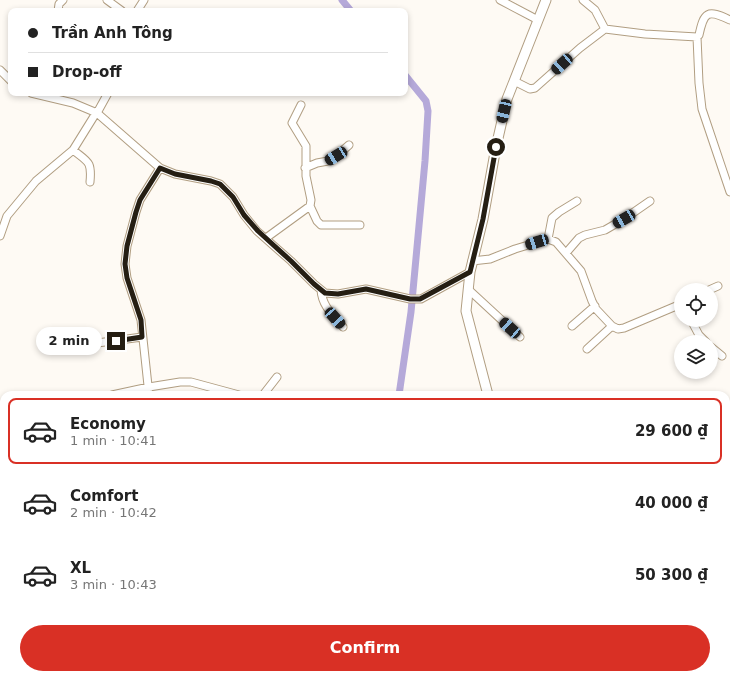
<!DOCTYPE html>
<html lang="en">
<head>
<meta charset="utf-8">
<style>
	:root { --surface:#fff; --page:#f2f2f2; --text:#222; --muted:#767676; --line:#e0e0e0; --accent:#d93025 }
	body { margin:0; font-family:"DejaVu Sans",sans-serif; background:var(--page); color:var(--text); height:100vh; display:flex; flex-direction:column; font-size:15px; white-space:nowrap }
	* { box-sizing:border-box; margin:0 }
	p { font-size:13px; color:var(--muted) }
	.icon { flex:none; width:22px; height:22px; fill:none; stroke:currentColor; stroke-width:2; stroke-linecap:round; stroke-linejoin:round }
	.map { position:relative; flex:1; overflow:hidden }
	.panel { position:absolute; left:0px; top:391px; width:730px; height:288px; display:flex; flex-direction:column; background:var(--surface); border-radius:12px 12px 0 0; box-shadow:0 2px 6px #0003 }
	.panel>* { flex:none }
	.guide { position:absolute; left:8px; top:8px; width:400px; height:88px; border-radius:8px; box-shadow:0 2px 6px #0003; display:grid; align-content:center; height:88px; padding:0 20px; background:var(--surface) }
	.controls { position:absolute; left:674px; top:283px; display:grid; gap:8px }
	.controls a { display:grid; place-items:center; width:44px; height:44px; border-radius:50%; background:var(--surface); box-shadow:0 2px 6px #0003; font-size:20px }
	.end { position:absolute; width:18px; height:18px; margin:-9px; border:5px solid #251e13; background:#fff; box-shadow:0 0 0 2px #fff }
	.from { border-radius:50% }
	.bubble { position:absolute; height:28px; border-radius:14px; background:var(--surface); box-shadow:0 2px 6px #0003; font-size:13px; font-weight:600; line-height:28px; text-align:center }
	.car { position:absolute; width:12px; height:24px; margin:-12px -6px; border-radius:5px; box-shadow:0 0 3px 1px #0007; background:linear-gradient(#222 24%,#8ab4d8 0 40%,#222 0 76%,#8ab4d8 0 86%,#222 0) }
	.guide b { display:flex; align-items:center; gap:14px; height:38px; font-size:15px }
	.guide b+b { border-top:1px solid var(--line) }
	.guide i { width:10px; height:10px; background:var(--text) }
	ul { padding:7px 0 0; list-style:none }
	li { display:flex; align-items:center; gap:12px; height:66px; margin:0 8px 6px; padding:0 12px; border:2px solid transparent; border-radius:8px }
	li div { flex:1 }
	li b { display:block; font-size:15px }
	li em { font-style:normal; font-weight:600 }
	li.current { border-color:var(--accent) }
	li>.icon { width:36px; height:36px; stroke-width:1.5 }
	.button { display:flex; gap:8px; margin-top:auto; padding:8px 20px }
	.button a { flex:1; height:46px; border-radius:24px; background:var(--accent); color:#fff; font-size:16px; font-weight:600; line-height:46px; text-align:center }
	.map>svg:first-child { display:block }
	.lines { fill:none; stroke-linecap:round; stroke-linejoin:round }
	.canal { stroke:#b5a9d9; stroke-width:7 }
	.minor-casing { stroke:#b19e82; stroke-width:9 }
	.tertiary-casing { stroke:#b19e82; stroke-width:11 }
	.minor { stroke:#fff; stroke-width:7 }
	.tertiary { stroke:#fff; stroke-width:9 }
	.route { stroke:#251e13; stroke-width:5 }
</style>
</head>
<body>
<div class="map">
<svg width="730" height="679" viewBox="0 0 730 679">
	<rect width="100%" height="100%" fill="#fefaf4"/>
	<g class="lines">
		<path class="canal" d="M342,0L351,11
			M399,395L411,312L425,161L428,111L426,101L405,75
			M243,679L246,675"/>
		<g class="minor-casing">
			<path id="minor" d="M107,0L122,11
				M500,0L538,20
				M583,0L595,10L605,29L645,34L697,37L699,35C704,12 707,9 730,20
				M58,11L59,4L63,0
				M137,11L144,0
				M697,37L699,83L702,109L730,192
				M0,70L11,81
				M514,81L530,89L535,88L580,48L605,29
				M31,93L73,103L97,113L160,168L175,174L211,181L220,184L233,197L244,215L257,231L291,261L314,284L325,293L338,294L366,289L410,299H421L470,272
				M97,113L108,93
				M73,150C88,162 92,161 90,182
				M305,168L317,163L328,161L341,152L349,145
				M310,206L317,221L321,225H360
				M0,236L7,216L36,181L73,150L96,113
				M266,238L310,206L311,200L306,176V146L292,123L301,105
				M548,239L552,218L559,212L577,201
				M566,253L579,238L585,235L605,230L624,219L650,201
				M472,261L490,259L515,249L548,239L556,242L581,271L592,301L596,309L612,326L618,329L624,328L681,304
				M468,289L520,337
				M321,290C322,306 333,315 343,327
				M709,290L718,286
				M691,320L699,335L706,342
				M572,326L595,306
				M63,345L75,346L142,337
				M711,347L722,356
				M587,349L612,326
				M112,395L149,387L180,382H191L239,395
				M149,395L141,320L127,278L125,264L127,246L136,212L140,200L160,168
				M263,395L277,377
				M0,421L4,420
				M726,433L730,430
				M0,517L4,519
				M726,588L727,614L726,631
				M0,603L4,600
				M113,675L119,679
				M200,675L204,679
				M403,675L407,679
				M612,675L613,679
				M65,679L68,675
				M209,679L212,675
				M648,679L667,675"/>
		</g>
		<g class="tertiary-casing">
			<path id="tertiary" d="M488,395L466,311L470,272L483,219L496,147L507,99L546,0
				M557,675L558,679"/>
		</g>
		<use href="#minor" class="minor"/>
		<use href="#tertiary" class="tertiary"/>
	</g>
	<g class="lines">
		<path class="route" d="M116,341L142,337L141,320L127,278L125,264L127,246L136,212L140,200L160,168L175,174L211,181L220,184L233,197L244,215L258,231L291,261L314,284L325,293L338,294L366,289L410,299H420L470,272L483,219L496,147"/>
	</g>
</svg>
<div class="controls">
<a><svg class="icon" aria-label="locate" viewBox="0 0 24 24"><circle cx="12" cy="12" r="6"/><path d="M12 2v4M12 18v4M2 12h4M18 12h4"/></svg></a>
<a><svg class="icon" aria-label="layers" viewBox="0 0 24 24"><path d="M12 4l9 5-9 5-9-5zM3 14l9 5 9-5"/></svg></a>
</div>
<i class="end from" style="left:496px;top:147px"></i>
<i class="end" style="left:116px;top:341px"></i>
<div class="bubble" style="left:36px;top:327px;width:66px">2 min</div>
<i class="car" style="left:562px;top:64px;rotate:228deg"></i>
<i class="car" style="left:504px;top:111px;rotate:193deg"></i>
<i class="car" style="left:336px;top:156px;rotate:239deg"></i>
<i class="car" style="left:624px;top:219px;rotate:240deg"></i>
<i class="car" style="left:537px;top:242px;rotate:253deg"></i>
<i class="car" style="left:335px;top:318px;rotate:138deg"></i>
<i class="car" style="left:510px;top:328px;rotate:312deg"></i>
<div class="guide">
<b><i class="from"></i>Trần Anh Tông</b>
<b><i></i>Drop-off</b>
</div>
<section class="panel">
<ul>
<li class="current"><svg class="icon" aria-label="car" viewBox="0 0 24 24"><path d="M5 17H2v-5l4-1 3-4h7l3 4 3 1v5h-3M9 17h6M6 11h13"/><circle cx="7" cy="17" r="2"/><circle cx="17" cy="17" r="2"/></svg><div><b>Economy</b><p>1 min · 10:41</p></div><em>29 600 ₫</em></li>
<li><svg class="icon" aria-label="car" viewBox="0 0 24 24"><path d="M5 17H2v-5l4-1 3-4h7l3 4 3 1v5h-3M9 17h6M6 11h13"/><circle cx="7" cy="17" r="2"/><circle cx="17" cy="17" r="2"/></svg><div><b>Comfort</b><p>2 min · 10:42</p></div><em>40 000 ₫</em></li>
<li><svg class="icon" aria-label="car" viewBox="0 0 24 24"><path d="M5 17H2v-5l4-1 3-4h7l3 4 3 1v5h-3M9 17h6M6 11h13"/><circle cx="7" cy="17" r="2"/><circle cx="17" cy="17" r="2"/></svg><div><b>XL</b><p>3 min · 10:43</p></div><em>50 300 ₫</em></li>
</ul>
<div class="button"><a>Confirm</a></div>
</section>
</div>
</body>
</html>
